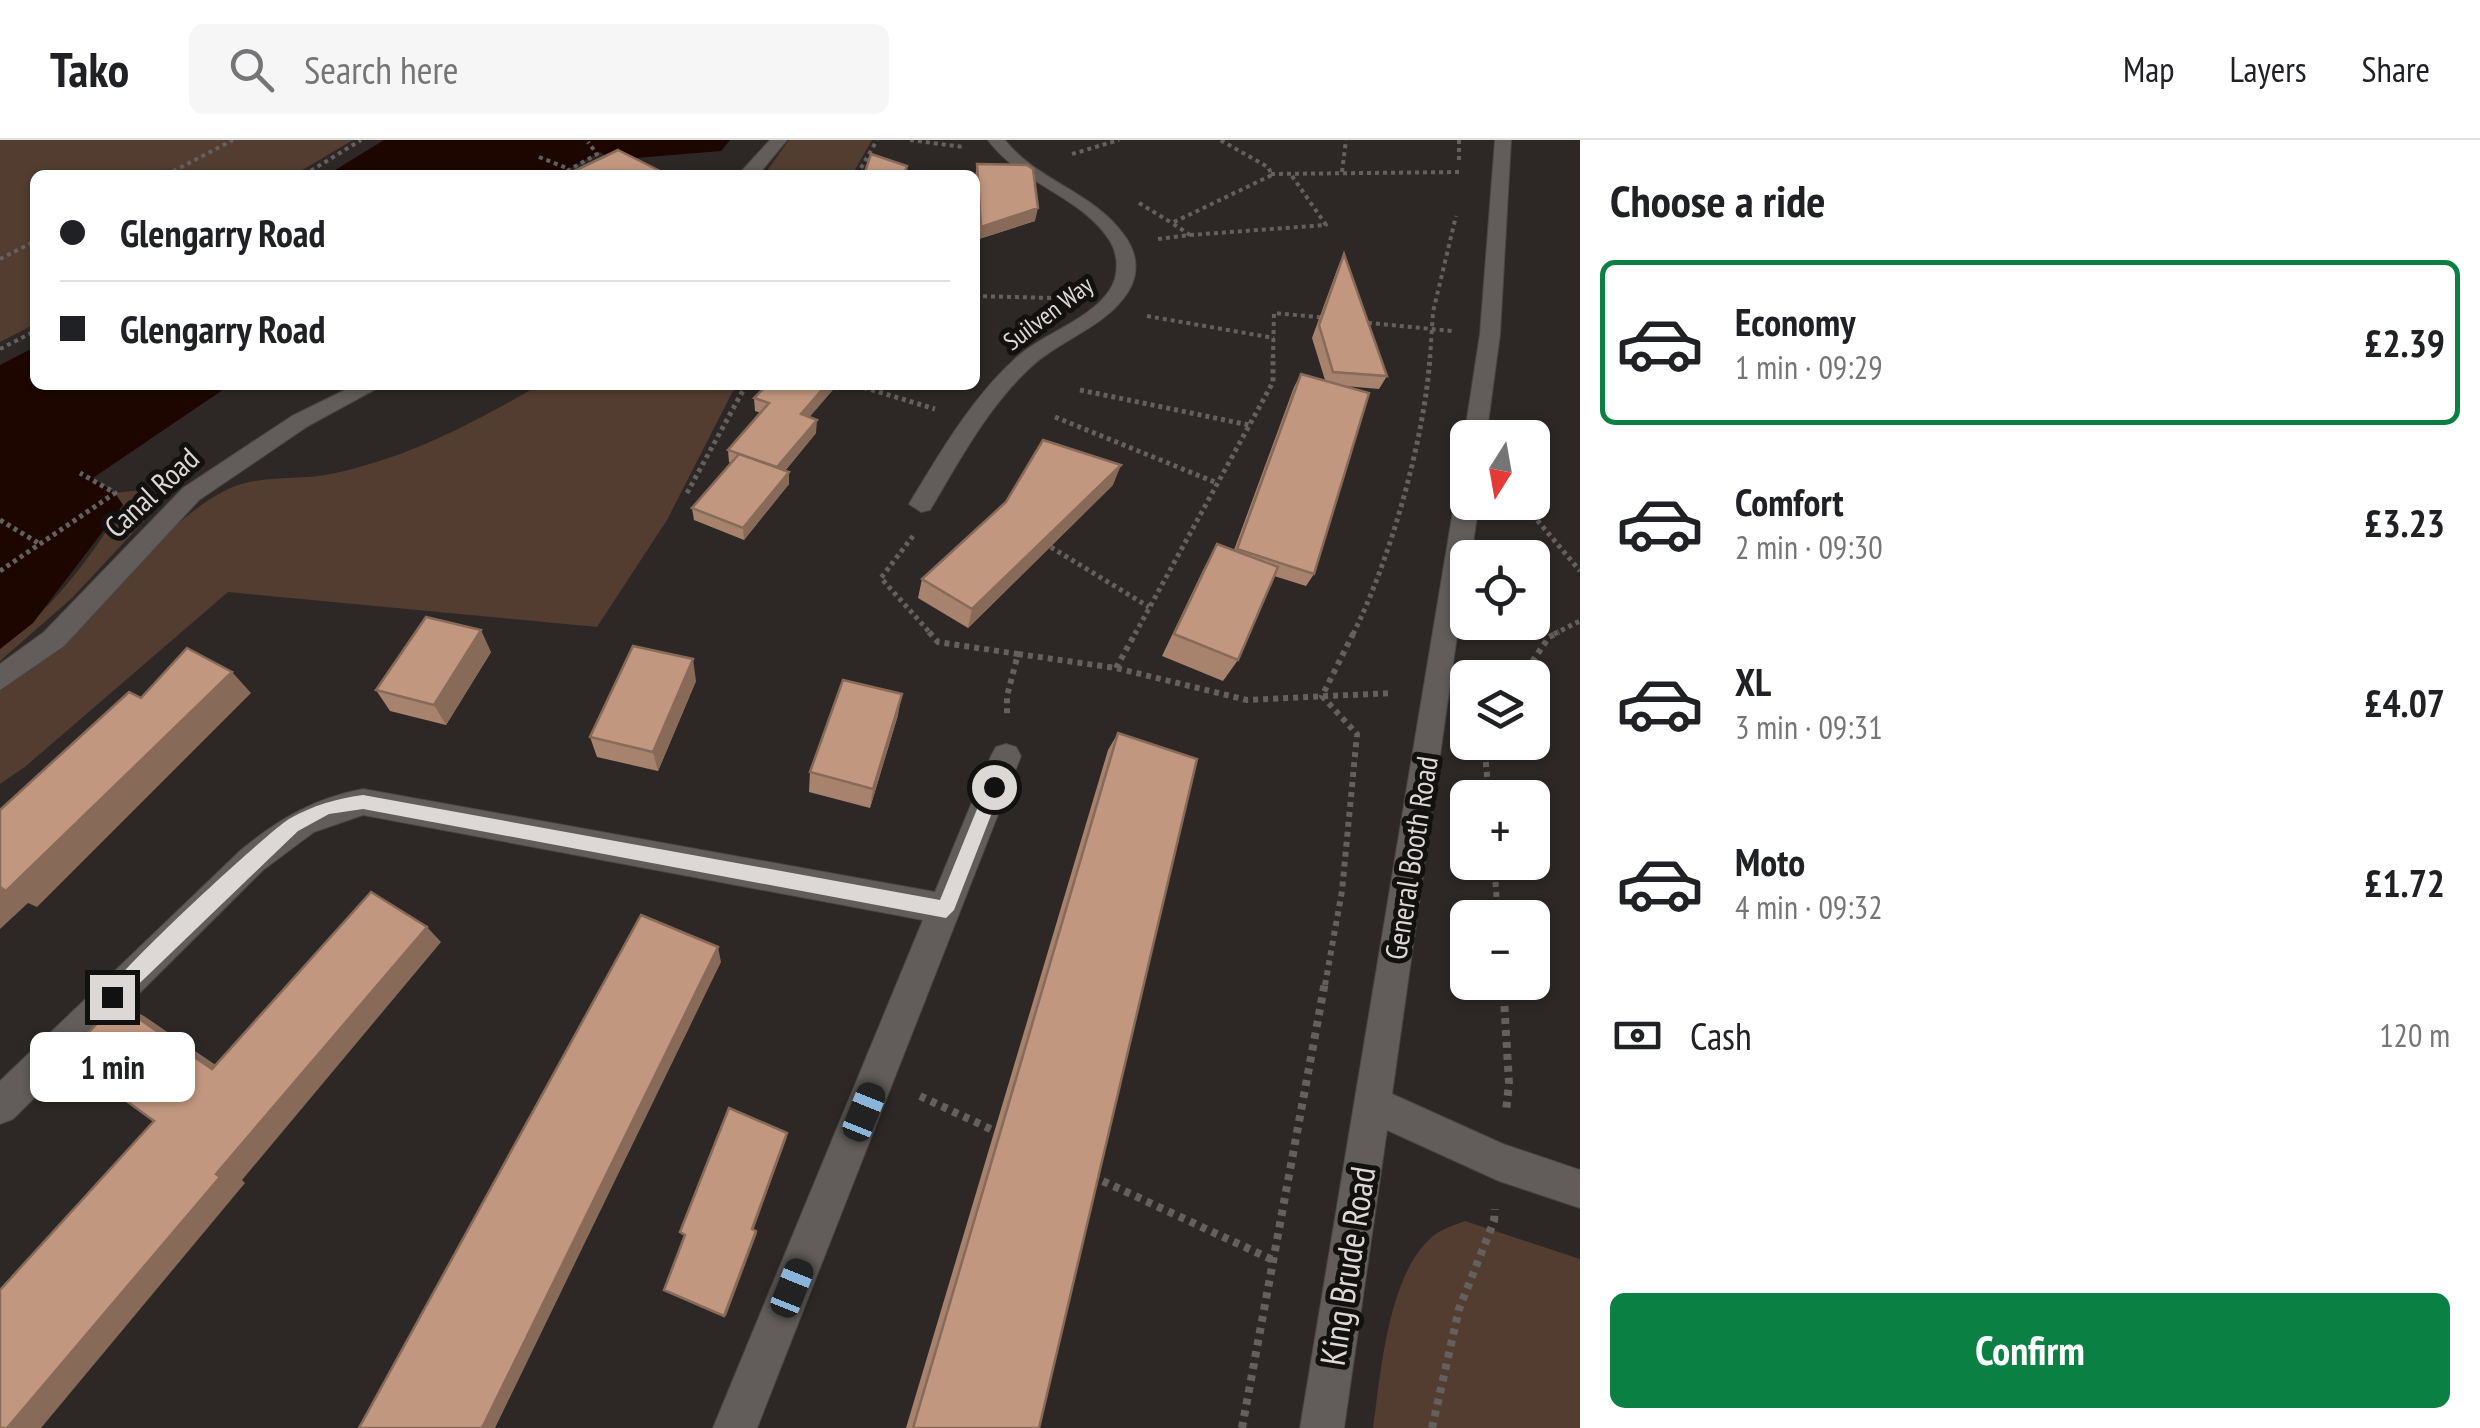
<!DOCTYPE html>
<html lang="en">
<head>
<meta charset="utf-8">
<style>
	:root { --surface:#fff; --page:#f6f6f6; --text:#202124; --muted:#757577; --line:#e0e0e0; --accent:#0b8043 }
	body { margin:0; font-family:"PT Sans Narrow",sans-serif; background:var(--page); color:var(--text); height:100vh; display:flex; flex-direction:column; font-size:38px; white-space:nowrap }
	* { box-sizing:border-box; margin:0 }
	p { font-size:32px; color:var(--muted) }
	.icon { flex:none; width:55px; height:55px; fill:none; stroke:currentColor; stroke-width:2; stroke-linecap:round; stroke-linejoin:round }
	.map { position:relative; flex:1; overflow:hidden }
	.details { display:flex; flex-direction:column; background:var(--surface); width:900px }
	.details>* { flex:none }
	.top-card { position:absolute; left:30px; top:30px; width:950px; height:220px; border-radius:15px; box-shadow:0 2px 8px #0004; display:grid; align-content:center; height:220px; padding:0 30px; background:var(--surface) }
	.needle { width:65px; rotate:191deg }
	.fabs { position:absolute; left:1450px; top:280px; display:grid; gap:20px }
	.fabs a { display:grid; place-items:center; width:100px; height:100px; border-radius:15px; background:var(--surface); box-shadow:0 2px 8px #0004; font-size:50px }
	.end { position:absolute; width:45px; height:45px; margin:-22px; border:12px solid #dbd8d6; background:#111; box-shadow:0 0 0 5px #111 }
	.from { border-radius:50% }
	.bubble { position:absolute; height:70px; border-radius:15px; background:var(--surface); box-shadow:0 2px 8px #0004; font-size:32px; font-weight:800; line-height:70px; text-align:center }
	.car { position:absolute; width:30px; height:60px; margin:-30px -15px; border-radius:12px; box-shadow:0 0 8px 2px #0007; background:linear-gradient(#222 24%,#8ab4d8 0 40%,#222 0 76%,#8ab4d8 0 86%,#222 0) }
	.top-card b { display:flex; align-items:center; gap:35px; height:95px; font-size:38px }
	.top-card b+b { border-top:2px solid var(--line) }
	.top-card i { width:25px; height:25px; background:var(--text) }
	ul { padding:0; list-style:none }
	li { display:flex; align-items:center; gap:30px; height:165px; margin:0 20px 15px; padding:0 10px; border:5px solid transparent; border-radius:15px }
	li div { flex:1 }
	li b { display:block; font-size:38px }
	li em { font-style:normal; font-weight:800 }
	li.on { border-color:var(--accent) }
	li>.icon { width:90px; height:90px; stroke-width:1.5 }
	h2 { padding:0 30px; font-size:45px; line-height:120px }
	.pay { display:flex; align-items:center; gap:25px; height:110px; padding:0 30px; font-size:38px }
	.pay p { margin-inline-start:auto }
	.primary-button { display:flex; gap:20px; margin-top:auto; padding:20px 30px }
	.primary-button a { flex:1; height:115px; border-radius:15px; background:var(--accent); color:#fff; font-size:40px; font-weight:800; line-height:115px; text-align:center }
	header { display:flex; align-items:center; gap:60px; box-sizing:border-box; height:140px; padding:0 50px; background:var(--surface); border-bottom:2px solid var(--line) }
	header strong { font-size:48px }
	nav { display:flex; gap:55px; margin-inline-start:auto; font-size:35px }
	.search { width:700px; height:90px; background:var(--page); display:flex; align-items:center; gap:25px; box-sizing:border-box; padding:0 35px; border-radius:15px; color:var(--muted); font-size:38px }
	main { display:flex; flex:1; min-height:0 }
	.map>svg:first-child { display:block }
	.green { fill:#533d30 }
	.water { fill:#1e0600 }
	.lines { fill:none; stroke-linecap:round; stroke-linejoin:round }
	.lane-casing { stroke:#484543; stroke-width:2 }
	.street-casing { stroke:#484543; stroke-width:2 }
	.secondary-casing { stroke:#484543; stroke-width:2 }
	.path-far3 { stroke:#64605e; stroke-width:4; stroke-dasharray:4 4; stroke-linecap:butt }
	.path-far2 { stroke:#64605e; stroke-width:5; stroke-dasharray:4 4; stroke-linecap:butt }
	.path-far1 { stroke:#64605e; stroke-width:6; stroke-dasharray:5 5; stroke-linecap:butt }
	.path { stroke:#64605e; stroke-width:8; stroke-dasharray:6 6; stroke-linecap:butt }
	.lane { fill:#625d5a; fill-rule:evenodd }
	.street { fill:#625d5a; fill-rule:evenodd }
	.secondary { fill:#625d5a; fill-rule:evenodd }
	.wall { fill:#a7826d }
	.shaded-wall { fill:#886a59 }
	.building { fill:#c2977f; stroke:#886a59; stroke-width:2.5 }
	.route { fill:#dbd8d6 }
	.labels { text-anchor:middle; stroke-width:10; stroke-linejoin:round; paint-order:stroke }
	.far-street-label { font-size:25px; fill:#dbd8d6; stroke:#131110 }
	.street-label { font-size:30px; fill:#dbd8d6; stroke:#131110 }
	.near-street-label { font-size:35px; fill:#dbd8d6; stroke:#131110 }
</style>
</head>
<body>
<header>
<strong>Tako</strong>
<div class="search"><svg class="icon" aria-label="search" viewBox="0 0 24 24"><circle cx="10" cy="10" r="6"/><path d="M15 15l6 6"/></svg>Search here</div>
<nav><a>Map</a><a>Layers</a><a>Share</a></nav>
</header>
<main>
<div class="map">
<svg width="1580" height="1288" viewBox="0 0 1580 1288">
	<rect width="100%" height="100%" fill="#2d2826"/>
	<path class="green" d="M0,0H353L294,35H35V184L0,202Z
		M789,0H872L852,35H764Z
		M539,245H736L667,380L597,487L228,452L26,626L0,644V551C36,525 67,498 98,467C139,425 174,377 226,350C258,334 297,341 331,334C408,318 472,284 539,245Z
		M141,350L159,357L156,368L72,458L0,521V509C48,472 92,419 122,365L115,353Z
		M1465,1081L1580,1119V1288H1373C1381,1232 1388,1128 1437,1093C1445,1088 1457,1084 1465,1081Z"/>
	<path class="water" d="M384,0H730L721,11L612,20L600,12L558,35H327Z
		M35,207V245H230L93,338L115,353L123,365L33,483L0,509V225Z"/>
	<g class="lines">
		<g class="lane-casing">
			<path id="lane" d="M770,0H787L758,35H738Z
				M355,245H383L308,286L199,360L64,506L0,550V524L44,492L183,348L292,276Z"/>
		</g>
		<g class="street-casing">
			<path id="street" d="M988,0H1005C1037,41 1094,52 1124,95C1137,112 1140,133 1128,152C1106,187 1061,199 1032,226C988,266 960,320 930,370L921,372L909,364C940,313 972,257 1017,217C1044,193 1088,181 1109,151C1119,137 1119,116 1110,101C1083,57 1020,44 988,0Z
				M1006,604L1016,607L1021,616L757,1288H713L923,780L363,675L314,692L263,730L13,979L0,984V941L241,710C279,679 315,658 363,649L935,752L991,616L996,607Z"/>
		</g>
		<g class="secondary-casing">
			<path id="secondary" d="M1495,0H1511L1500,194L1486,298H1468V303L1464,298L1480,194Z
				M1468,345V362H1479L1471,418H1468L1392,954L1503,1004L1580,1030V1068L1499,1041L1387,990L1344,1288H1300L1456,353Z"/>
		</g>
		<path class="path-far3" d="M910,0L963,7
			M1459,0V24
			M1072,14L1119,0
			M539,17L569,29
			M514,32L520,35
			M1342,32L1346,0
			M1271,34L1459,32
			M166,35L233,0
			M304,35L361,0
			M560,35L597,14L588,2
			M857,35L877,0
			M1139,63L1172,83
			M1190,95L1326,85L1290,33
			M1158,99L1190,95L1172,83L1272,35L1268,27L1220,0
			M0,119L35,101
			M975,156L1052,158
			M1147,176L1274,198
			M1360,182L1452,191
			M0,209L35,191
			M1273,218L1274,173L1328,178
			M1430,218L1433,172L1456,76"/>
		<path class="path-far2" d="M856,245L935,269
			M1080,250L1249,285
			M1055,277L1217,343
			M687,353L746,245
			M1522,362L1580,431
			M0,380L40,404
			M913,396L881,438L931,494
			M1044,403L1149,467
			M0,431L115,353L80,333
			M1135,494L1273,242V216
			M1353,494C1390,421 1425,297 1430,216
			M1554,494L1580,481"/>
		<path class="path-far1" d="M929,492L938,502L1018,514L1007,556V575
			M1018,514L1116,528L1247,560L1392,553
			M1116,528L1136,492
			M1521,538L1549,497L1559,492
			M1484,602L1489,658
			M1494,722L1498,778
			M1325,845L1342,751L1357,594L1322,556L1354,492"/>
		<path class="path" d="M1503,842L1509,943L1506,972
			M920,956L999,993
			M1092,1036L1273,1120
			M1242,1288L1325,842
			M1432,1288L1459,1169L1494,1081L1495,1069"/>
		<use href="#lane" class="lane"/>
		<use href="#street" class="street"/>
		<use href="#secondary" class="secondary"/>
	</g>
	<path class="wall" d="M977,24L1035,81L979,99L975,38Z
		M1344,114L1387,236L1379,249L1344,246L1314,434L1306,446L1274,436L1238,520L1223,541L1162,516L1204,428L1217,404L1234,410L1294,247L1301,234L1325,240L1312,198L1338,127Z
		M837,245L809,277L816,293L785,331L789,344L744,400L694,380L692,368L731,323L729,322L728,310L761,273L755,271L754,258Z
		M1113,345L968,488L918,458L922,439Z
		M491,512L446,585L390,571L376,550Z
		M696,541L658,631L597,617L590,597Z
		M898,575L870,668L809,652L810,632Z
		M1118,593L1039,1288H906L1108,610Z"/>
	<path class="shaded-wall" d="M1038,68L1035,81L979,99L981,87Z
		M826,245H837L801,287V274Z
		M817,280L816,293L777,340V327Z
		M1121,325L1113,345L968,488L972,469Z
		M789,332V344L744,400L743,388Z
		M481,490L491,512L446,585L434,565Z
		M693,519L696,541L658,631L653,612Z
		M232,532L251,553L37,767L28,763L0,789V747Z
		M902,554L898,575L870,668L873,649Z
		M427,787L441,802L242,1040L245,1043L41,1288H7L216,1034Z
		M718,807L721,822L495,1288H482Z
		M116,863L144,876L236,939L212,929Z
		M787,993V997L753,1091L752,1089Z
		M756,1091L757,1093L726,1176H724Z"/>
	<path class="building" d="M618,10L668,35H566Z
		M871,14L907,26L904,35H864Z
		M977,24L1027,25L1033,29L1038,68L981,87Z
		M1344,114L1387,236L1333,232L1319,185Z
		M1301,234L1369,253L1314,434L1237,409Z
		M767,245H826L801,274L817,280L777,327L728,310L769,263L754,258Z
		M1043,300L1121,325L972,469L922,439L1006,362Z
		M739,314L789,332L743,388L692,368Z
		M1217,404L1278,427L1238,520L1174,494Z
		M426,477L481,490L434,565L376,550Z
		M633,506L693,519L653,612L590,597Z
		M187,508L232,532L6,751L0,747V670L129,552L141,558Z
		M843,540L902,554L873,649L810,632Z
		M1118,593L1197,619L1039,1288H913Z
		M371,752L427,787L216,1034L220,1037L7,1288H0V1150L154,981L66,917L116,863L212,929Z
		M641,775L718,807L482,1288H359Z
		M729,968L787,993L752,1089L756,1091L724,1176L664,1150L685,1095L680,1092Z"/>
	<path class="route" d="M994,640L1002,647L954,770L946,778L363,669L329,674L298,691L119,863H106L103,857C113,835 264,695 289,679C314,665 335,659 363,655L940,760L986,647Z"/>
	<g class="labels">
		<g class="far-street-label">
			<text transform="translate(1048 173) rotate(-37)" y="9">Suilven Way</text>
		</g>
		<g class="street-label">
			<text transform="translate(152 353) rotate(-43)" y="10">Canal Road</text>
			<text transform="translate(1412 718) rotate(-81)" y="10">General Booth Road</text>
		</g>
		<g class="near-street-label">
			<text transform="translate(1348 1126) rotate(-81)" y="12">King Brude Road</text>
		</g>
	</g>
</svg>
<div class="fabs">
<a><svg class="needle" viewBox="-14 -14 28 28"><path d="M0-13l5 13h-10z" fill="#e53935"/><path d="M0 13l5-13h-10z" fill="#757577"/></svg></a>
<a><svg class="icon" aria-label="locate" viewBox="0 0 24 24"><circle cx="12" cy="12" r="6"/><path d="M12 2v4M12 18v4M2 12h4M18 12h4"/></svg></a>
<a><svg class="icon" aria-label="layers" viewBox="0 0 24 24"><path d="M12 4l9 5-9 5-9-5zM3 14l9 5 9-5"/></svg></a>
<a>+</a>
<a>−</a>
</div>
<i class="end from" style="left:994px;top:647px"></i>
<i class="end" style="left:112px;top:857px"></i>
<div class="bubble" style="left:30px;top:892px;width:165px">1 min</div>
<i class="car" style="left:864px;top:972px;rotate:22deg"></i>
<i class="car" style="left:792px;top:1148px;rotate:22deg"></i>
<div class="top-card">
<b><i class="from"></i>Glengarry Road</b>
<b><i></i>Glengarry Road</b>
</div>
</div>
<section class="details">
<h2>Choose a ride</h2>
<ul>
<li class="on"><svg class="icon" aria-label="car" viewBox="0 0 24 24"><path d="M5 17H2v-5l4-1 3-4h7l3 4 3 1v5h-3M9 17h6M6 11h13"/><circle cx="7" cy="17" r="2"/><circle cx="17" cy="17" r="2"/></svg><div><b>Economy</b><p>1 min · 09:29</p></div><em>£2.39</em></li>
<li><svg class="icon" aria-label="car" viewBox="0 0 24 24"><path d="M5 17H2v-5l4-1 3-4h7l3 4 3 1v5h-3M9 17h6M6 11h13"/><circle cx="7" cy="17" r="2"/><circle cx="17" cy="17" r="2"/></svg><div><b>Comfort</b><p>2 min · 09:30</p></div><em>£3.23</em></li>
<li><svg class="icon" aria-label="car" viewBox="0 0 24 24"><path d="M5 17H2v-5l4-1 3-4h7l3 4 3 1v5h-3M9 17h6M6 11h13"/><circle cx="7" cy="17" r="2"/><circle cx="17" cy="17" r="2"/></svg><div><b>XL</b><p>3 min · 09:31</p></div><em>£4.07</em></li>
<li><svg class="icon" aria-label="car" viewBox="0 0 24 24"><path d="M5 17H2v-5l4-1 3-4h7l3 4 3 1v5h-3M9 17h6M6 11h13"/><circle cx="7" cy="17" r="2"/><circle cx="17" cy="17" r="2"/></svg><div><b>Moto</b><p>4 min · 09:32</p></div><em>£1.72</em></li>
</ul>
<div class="pay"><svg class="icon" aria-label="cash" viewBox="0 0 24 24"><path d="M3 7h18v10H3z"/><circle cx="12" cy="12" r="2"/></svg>Cash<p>120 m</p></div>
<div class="primary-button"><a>Confirm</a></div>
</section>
</main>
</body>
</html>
